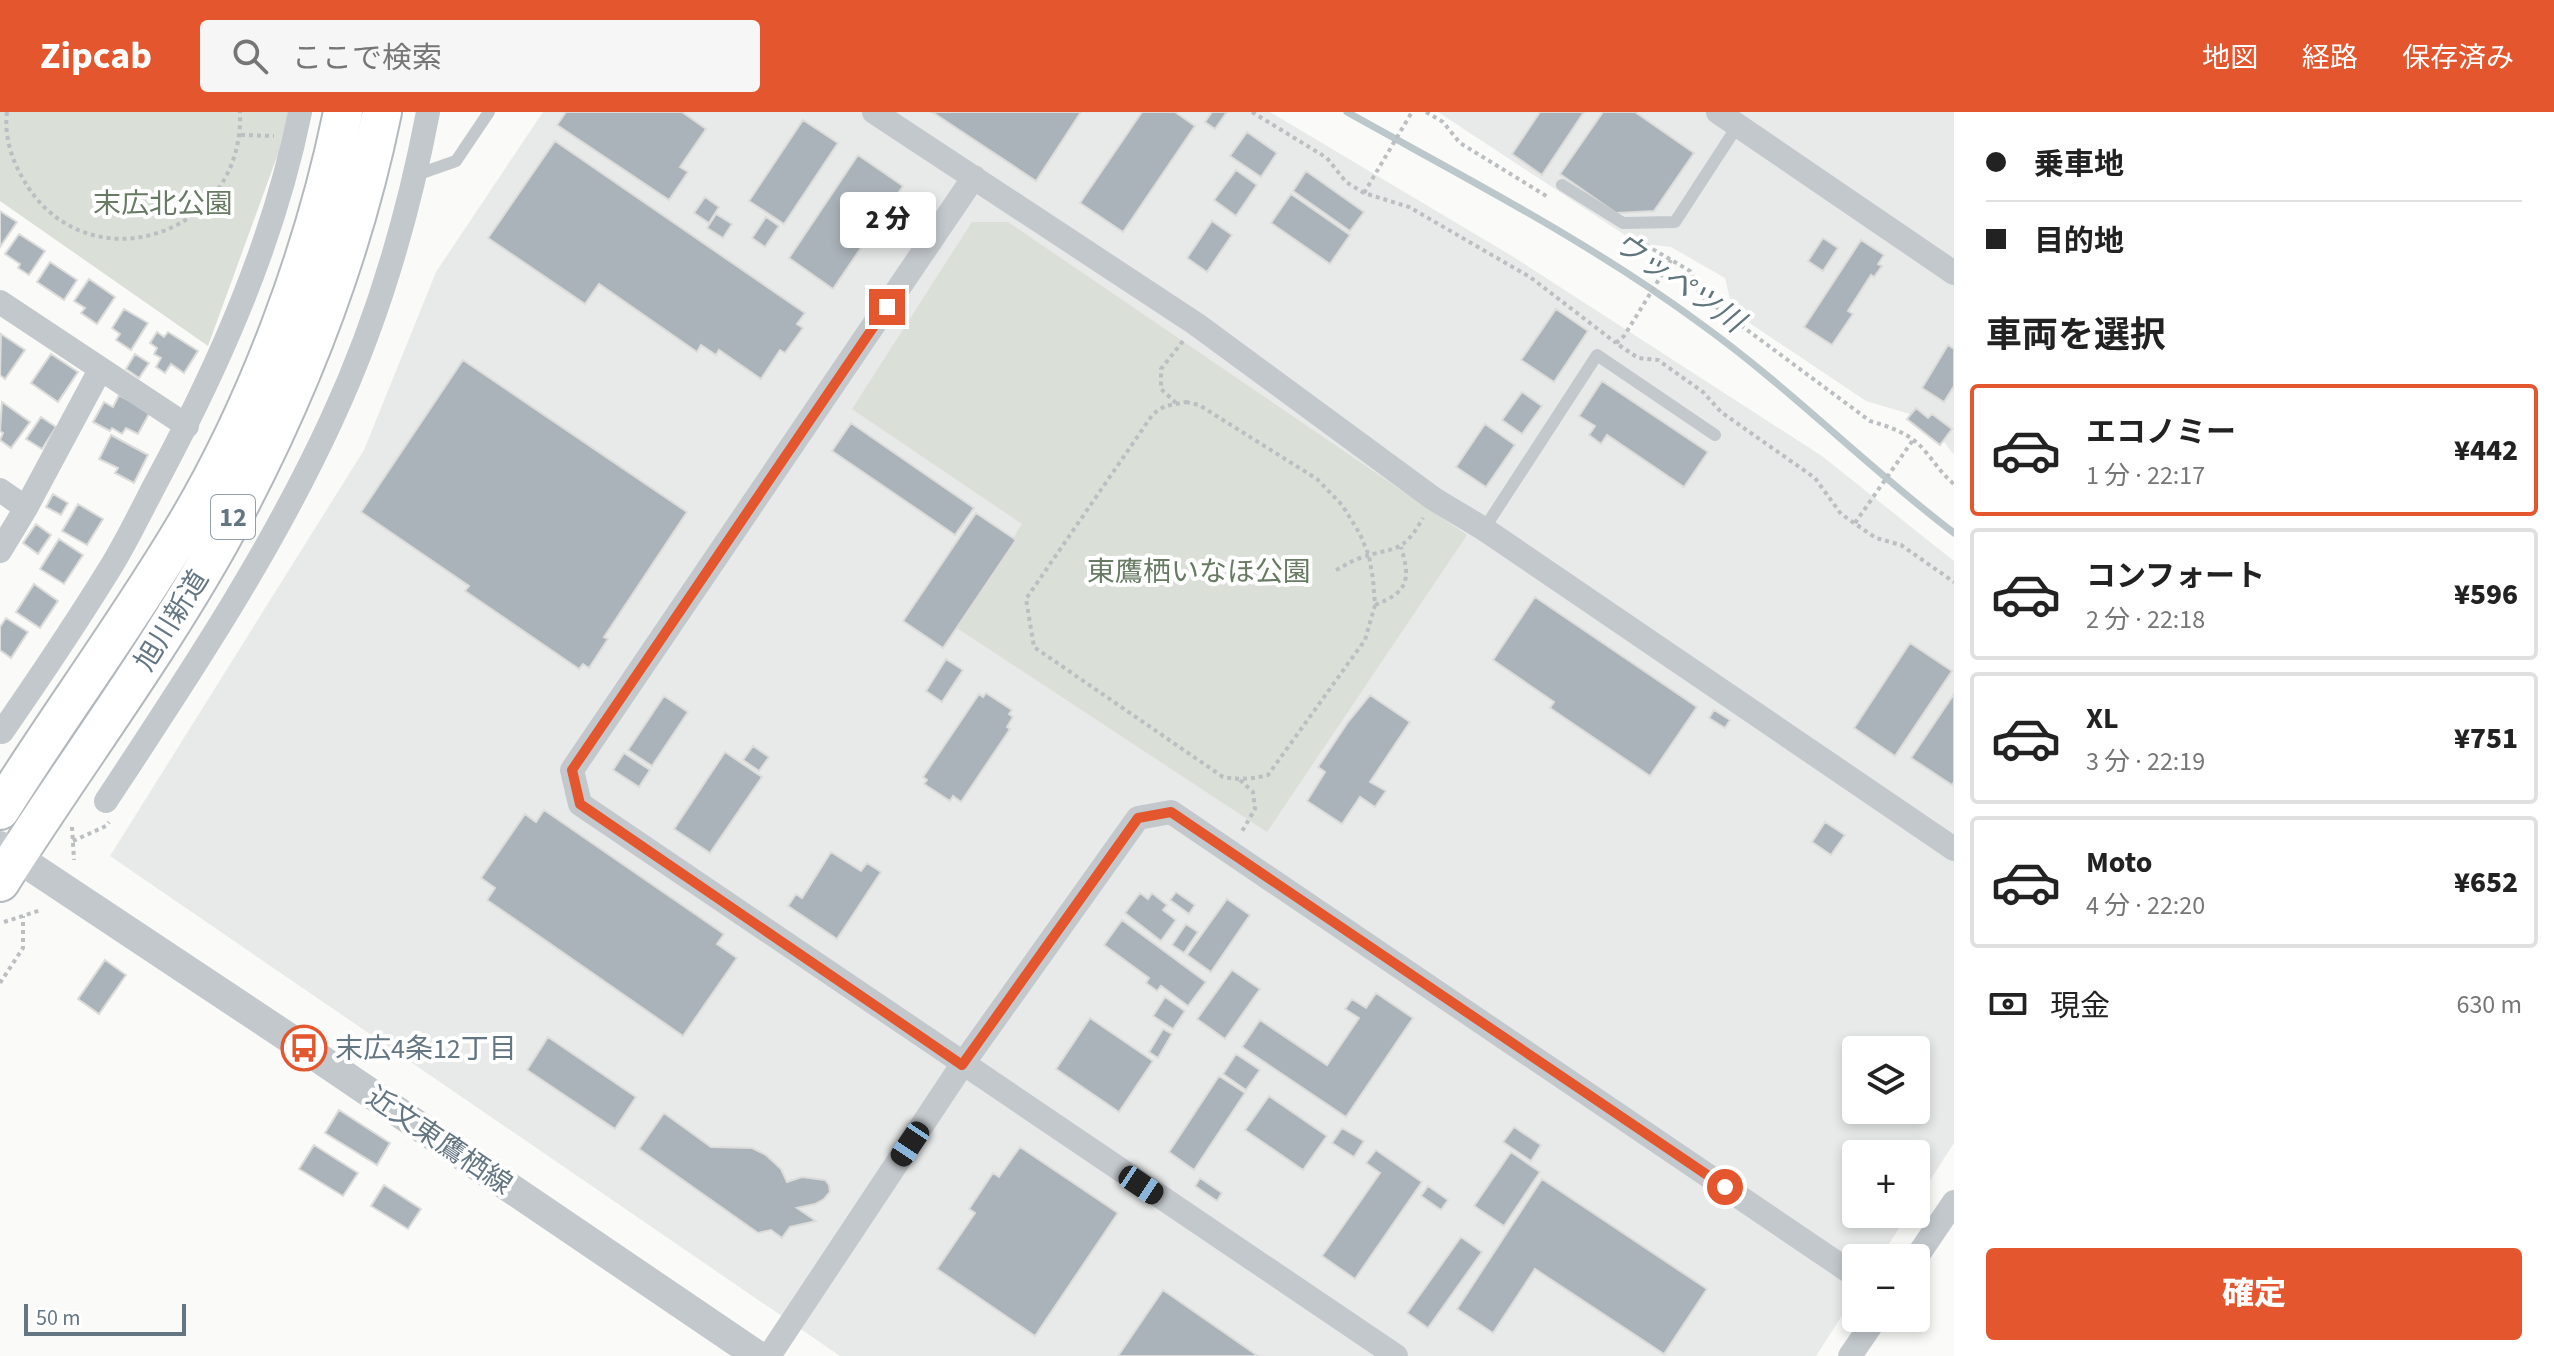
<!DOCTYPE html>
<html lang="ja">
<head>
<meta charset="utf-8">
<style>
	:root { --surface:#fff; --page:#f6f6f6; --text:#222; --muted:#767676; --line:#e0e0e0; --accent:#e4572e }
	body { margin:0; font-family:"Source Sans 3","Noto Sans JP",sans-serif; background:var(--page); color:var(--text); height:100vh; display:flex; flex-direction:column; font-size:30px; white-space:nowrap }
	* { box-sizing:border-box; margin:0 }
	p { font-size:26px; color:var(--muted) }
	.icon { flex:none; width:44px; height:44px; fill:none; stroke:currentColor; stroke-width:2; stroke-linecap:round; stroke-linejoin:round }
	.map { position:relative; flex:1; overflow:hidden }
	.side { display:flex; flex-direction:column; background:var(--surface); width:600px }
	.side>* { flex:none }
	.guide { display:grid; align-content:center; height:176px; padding:0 32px; background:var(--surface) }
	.buttons { position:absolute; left:1842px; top:924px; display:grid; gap:16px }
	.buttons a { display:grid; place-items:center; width:88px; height:88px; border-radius:8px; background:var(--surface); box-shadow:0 4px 12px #0003; font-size:40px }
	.scale { position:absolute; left:24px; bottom:20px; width:162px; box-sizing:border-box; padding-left:8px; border:4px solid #657683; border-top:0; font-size:22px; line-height:28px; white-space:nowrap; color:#657683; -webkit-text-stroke:6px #fff; paint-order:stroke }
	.end { position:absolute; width:36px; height:36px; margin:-18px; border:10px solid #e4572e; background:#fff; box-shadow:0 0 0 4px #fff }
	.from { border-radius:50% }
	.bubble { position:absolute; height:56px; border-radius:8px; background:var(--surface); box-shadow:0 4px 12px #0003; font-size:26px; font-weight:800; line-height:56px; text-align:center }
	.car { position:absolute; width:24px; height:48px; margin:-24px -12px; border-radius:10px; box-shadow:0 0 6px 2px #0007; background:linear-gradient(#222 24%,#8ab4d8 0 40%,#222 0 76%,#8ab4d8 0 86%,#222 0) }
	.guide b { display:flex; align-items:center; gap:28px; height:76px; font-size:30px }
	.guide b+b { border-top:2px solid var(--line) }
	.guide i { width:20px; height:20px; background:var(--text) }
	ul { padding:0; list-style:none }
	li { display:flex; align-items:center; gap:24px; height:132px; margin:0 16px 12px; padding:0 16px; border:4px solid var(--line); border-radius:8px }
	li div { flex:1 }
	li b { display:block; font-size:30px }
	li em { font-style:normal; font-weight:800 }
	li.on { border-color:var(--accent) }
	li>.icon { width:72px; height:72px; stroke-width:1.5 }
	h2 { padding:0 32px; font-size:36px; line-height:96px }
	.pay { display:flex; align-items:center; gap:20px; height:88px; padding:0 32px; font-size:30px }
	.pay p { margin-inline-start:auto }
	.primary-button { display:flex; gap:16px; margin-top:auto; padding:16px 32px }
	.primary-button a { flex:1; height:92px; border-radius:8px; background:var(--accent); color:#fff; font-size:32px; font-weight:800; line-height:92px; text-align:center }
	header { display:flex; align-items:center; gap:48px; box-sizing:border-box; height:112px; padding:0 40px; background:var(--accent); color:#fff }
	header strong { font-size:38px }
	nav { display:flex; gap:44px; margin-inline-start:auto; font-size:28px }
	.search { width:560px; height:72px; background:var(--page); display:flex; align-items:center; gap:20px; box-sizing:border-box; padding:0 28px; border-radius:8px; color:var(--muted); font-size:30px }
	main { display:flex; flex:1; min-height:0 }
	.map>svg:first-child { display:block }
	.built { fill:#e8e9e9; fill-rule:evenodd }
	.green { fill:#dadfd7 }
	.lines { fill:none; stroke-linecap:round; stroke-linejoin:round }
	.stream { stroke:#bbc7cb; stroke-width:7 }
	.building { fill:#aab3b9; stroke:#dcdcda; stroke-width:2 }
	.trunk-casing { stroke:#b4b9bd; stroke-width:42 }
	.path { stroke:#bbbfc2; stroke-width:4; stroke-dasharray:4 4; stroke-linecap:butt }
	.service { stroke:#c3c8cc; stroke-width:12 }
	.minor { stroke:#c3c8cc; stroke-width:24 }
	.tertiary { stroke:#c3c8cc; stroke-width:30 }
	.trunk { stroke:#fff; stroke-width:38 }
	.route { stroke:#e4572e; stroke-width:10 }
	.labels { text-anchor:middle; stroke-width:8; stroke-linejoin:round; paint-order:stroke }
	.shield { fill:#fff; stroke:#939fa8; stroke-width:2 }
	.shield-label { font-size:26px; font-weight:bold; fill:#657683 }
	.park-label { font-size:28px; fill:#687a64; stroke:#fff }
	.street-label { font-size:28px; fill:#657683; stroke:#fff }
	.poi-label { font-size:28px; fill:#657683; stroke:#fff; text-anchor:start }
	.water-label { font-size:30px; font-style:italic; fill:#60757c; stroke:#fff }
</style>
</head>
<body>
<header>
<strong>Zipcab</strong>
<div class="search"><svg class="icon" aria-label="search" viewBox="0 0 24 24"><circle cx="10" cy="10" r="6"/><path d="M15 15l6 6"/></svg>ここで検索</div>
<nav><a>地図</a><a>経路</a><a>保存済み</a></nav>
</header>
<main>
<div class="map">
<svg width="1954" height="1244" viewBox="0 0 1954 1244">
	<rect width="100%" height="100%" fill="#fafaf8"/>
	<path class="built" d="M543,0H1270L1512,144L1822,344L1954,449V1031L1916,1090V1042H1856V1102H1908L1880,1146H1856V1182L1816,1244H840L110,744L364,338L436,160ZM1856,938H1916V998H1856Z
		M1438,0H1954V343L1927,307L1866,289L1733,200L1725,166L1671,135L1637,131Z"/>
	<path class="green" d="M0,0H288L279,39L208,234L0,89Z
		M972,110H1008L1467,423L1267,720L957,516L1022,412L852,297Z"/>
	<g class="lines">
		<path class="stream" d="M1347,0C1467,67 1590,130 1701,212C1790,276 1867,355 1954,421"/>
	</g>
	<path class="building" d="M566,0H682L706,17L680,55L688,60L669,88L557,13Z
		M932,0H1081L1036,69Z
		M1142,0H1175L1195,14L1123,120L1080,91Z
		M1212,0H1227L1215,17L1205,10Z
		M1540,0H1584L1542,63L1512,42Z
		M1603,0H1635L1694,41L1654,99L1616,101L1560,62Z
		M803,8L838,31L784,112L749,89Z
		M1247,20L1277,41L1261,65L1230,44Z
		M555,29L805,201L797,212L803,216L785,241L780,238L761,267L719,238L716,243L701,233L697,240L599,172L585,192L488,126Z
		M858,43L903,74L833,177L789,146Z
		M1236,58L1257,73L1236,104L1214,88Z
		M1306,59L1364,100L1350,119L1293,79Z
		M1291,82L1350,123L1330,152L1271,111Z
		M705,85L719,95L709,111L694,101Z
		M0,99L17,110L0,135Z
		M716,102L732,112L723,126L707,116Z
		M766,105L779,114L765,135L752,126Z
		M1212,109L1232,123L1207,160L1187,146Z
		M19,122L45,139L29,163L18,156L20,152L5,142Z
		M1823,126L1838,136L1823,159L1808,149Z
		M1861,128L1884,143L1878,152L1882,154L1874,165L1871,163L1848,199L1853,202L1832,233L1804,215Z
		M50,150L77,168L64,188L37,170Z
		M89,167L115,185L97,212L81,201L85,196L74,189Z
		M124,197L148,211L131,238L116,228L120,222L112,216Z
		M1556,197L1588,219L1554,270L1521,248Z
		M157,220L164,225L168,220L198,239L184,261L171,252L165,261L156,255L161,246L154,242L157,236L150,231Z
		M1,222L25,238L5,267L0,263Z
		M1948,233L1954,237V274L1944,290L1922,276Z
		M51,242L78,260L58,290L31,271Z
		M135,242L149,251L139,266L126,257Z
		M463,248L687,400L604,525L608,527L589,556L583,552L579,557L465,479L469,474L361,400Z
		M1602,269L1708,340L1684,375L1607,323L1601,332L1589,323L1595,314L1579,304Z
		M1522,280L1542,294L1522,322L1502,308Z
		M119,283L150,300L138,322L126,316L122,322L112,316L110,319L93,310L104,290L113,295Z
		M2,290L30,310L11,336L0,328L3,321L0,319Z
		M1916,296L1928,306L1932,302L1952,317L1940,333L1907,307Z
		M41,305L56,315L42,337L26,327Z
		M851,311L974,396L955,423L832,339Z
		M1485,312L1515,333L1486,375L1456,355Z
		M111,323L148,343L134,371L115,361L118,356L99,347Z
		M53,382L68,391L61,403L46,395Z
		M78,392L103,407L87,433L62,419Z
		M976,401L1016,428L943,536L903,509Z
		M36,412L51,423L38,442L23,431Z
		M59,427L83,443L64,472L40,457Z
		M34,472L58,489L40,516L16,500Z
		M1535,485L1697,595L1650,664L1550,596L1554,590L1493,548Z
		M6,506L28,520L11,546L0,538V515Z
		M1910,531L1952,559L1895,644L1854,616Z
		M946,547L963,558L942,590L926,579Z
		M986,581L1012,598L1009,602L1013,605L1007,615L1010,617L961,690L953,684L950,689L924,672L927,668L923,665L979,582L983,585Z
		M1954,582V670L1952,673L1911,646Z
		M1370,583L1410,610L1370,670L1386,679L1375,695L1360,685L1342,712L1307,689L1325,660L1318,655L1348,610Z
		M664,584L688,600L652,654L628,638Z
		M1714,598L1730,608L1725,616L1709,606Z
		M753,634L769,645L759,659L743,648Z
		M725,640L762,665L710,741L674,717Z
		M624,641L650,658L639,675L613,658Z
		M544,698L724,822L717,832L737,846L683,924L487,788L495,776L481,766L525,702L536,710Z
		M1825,710L1845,723L1831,743L1812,730Z
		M831,740L861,759L867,751L881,760L837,827L788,794L796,782L802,786Z
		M1176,780L1195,793L1189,802L1170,788Z
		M1140,781L1148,787L1152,781L1167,793L1163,798L1176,808L1161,829L1125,801Z
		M1227,787L1250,803L1211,860L1187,843Z
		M1122,808L1206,870L1188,894L1161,874L1157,879L1146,871L1149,866L1104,833Z
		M1186,812L1198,820L1184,841L1172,833Z
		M105,848L126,863L99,902L78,887Z
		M1232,858L1260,877L1225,927L1197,907Z
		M1376,881L1413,906L1346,1005L1242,935L1260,908L1327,953L1359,906L1345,897L1352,887L1366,896Z
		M1165,885L1185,899L1173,917L1153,904Z
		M1090,906L1153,949L1119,1000L1056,957Z
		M1163,917L1172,922L1158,946L1149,940Z
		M548,925L636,985L615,1017L527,958Z
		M1236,942L1260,958L1246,978L1223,962Z
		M1219,964L1245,981L1194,1058L1169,1040Z
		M1269,984L1327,1024L1303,1058L1245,1018Z
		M339,998L390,1031L377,1053L325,1021Z
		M664,1001L711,1035L752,1036L766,1043L781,1057L787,1070L802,1065L825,1068L829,1073L830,1080L824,1087L815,1092L797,1096L816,1109L790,1115L782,1126L771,1118L758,1121L639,1037Z
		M1514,1015L1541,1033L1531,1049L1503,1030Z
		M1342,1016L1364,1029L1354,1045L1332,1031Z
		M314,1033L358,1061L343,1084L299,1057Z
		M1020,1035L1118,1101L1035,1224L937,1157L975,1101L969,1097L993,1061L999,1065Z
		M1376,1038L1422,1070L1355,1167L1322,1144L1380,1061L1366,1051Z
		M1511,1040L1540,1060L1504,1114L1474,1094Z
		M1200,1066L1222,1081L1217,1089L1195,1074Z
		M1542,1067L1707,1177L1664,1242L1535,1157L1493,1221L1457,1197Z
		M384,1073L421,1097L408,1117L371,1094Z
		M1428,1074L1448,1088L1441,1098L1421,1084Z
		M1461,1125L1482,1140L1428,1216L1407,1201Z
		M1163,1178L1258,1244H1118Z"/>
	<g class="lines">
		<g class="trunk-casing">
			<path id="trunk" d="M0,698C60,602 128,511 186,413C258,292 315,138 343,0
				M0,770C72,656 154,547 220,429C294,294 351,151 382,0"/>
		</g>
		<path class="path" d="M7,0C4,22 11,46 22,65C82,176 245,127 240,0
			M1252,0L1327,46L1346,70L1364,81L1409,95L1530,165L1616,231
			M1426,0L1443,10L1460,31L1548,85
			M241,23L274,24
			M1364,81L1412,0
			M1639,129L1690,159L1700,183L1870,309C1891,315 1911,322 1925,339C1935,351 1942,362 1954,372
			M1671,148L1624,224L1616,231L1638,246L1658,248L1703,280L1721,300L1815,366L1841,402L1876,426L1901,433L1954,470
			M1186,290L1199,293L1317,367L1342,393L1360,422L1369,444L1373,467L1375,493L1365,528L1268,663C1252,667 1240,668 1223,665L1034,535L1026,487L1153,302L1165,294Z
			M1176,291L1161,277V257L1183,229
			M1855,411L1913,328
			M1336,458C1344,454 1351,449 1360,446C1395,434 1402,443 1423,406
			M1375,493C1408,480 1411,468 1401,435
			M1240,668L1253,680L1255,697L1241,721
			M72,715L74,748
			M73,729L106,714L109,710
			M4,810L41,798
			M0,871L23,836V804"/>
		<path class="service" d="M416,63L456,49L489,0
			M1562,73L1623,111L1675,110L1738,13
			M1484,417L1597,243L1715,323"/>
		<path class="minor" d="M874,0L1196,212L1434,387L1484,417L1954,737
			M1718,0L1954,161
			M974,65L572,658L580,692L1396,1244
			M0,190L187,314
			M0,378L26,396
			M0,439L26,396L100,258
			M2,620C40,565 77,510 112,453C129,425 143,395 158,367C220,251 274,129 300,0
			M106,689C187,566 270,442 332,307C377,210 408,105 428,0
			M1916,1146L1954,1090
			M769,1244L962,953L1138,706L1171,700L1856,1164
			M1850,1244L1876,1206"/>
		<path class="tertiary" d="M0,734L304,936L758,1244"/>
		<use href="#trunk" class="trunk"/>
	</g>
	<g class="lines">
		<path class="route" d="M887,195L572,658L580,692L962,953L1138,706L1171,700L1725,1075"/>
	</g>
	<defs>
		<g id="bus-ring" transform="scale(2.3)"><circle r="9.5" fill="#fff" stroke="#e4572e" stroke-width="1.5"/><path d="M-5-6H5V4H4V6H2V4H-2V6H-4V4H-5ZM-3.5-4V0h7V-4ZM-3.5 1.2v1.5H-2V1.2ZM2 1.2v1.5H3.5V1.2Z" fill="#e4572e"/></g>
	</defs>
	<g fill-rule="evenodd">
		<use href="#bus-ring" x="304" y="936"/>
	</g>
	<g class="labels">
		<rect class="shield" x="211" y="383" width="44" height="44" rx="6"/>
		<g class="shield-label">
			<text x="233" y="414">12</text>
		</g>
		<g class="park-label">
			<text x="163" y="101">末広北公園</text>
			<text x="1199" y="469">東鷹栖いなほ公園</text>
		</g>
		<g class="street-label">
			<text transform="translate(171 508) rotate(-58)" y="10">旭川新道</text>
			<text transform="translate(440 1028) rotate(34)" y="10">近文東鷹栖線</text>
		</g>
		<g class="poi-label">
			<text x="335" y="946">末広4条12丁目</text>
		</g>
		<g class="water-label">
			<text transform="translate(1679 170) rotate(35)" y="10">ウッペツ川</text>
		</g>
	</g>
</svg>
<div class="buttons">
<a><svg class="icon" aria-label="layers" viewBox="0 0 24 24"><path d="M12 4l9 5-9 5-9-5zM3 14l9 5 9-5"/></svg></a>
<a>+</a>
<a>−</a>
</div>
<div class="scale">50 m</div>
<i class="end from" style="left:1725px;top:1075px"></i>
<i class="end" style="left:887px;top:195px"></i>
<div class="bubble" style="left:840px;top:80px;width:96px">2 分</div>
<i class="car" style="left:910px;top:1032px;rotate:214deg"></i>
<i class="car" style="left:1141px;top:1073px;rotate:124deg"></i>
</div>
<section class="side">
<div class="guide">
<b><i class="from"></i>乗車地</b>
<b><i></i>目的地</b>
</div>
<h2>車両を選択</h2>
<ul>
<li class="on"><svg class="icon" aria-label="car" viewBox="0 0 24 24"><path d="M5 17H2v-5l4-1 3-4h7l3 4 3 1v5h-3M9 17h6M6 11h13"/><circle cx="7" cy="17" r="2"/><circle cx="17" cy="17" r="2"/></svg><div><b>エコノミー</b><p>1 分 · 22:17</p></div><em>¥442</em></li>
<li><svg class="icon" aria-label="car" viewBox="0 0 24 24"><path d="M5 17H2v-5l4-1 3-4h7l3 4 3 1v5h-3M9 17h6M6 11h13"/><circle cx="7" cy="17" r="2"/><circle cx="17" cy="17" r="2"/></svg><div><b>コンフォート</b><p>2 分 · 22:18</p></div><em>¥596</em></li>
<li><svg class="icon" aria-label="car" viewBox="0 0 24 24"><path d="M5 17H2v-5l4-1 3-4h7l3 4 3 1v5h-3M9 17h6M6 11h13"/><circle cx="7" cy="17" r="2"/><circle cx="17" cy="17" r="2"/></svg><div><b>XL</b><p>3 分 · 22:19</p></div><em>¥751</em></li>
<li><svg class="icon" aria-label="car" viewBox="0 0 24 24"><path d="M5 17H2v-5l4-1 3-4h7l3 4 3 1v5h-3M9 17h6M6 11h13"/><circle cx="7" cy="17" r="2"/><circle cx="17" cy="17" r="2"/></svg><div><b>Moto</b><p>4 分 · 22:20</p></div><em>¥652</em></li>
</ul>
<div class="pay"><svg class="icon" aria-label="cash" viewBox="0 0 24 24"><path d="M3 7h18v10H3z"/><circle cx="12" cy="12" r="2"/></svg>現金<p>630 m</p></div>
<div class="primary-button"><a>確定</a></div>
</section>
</main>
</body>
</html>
